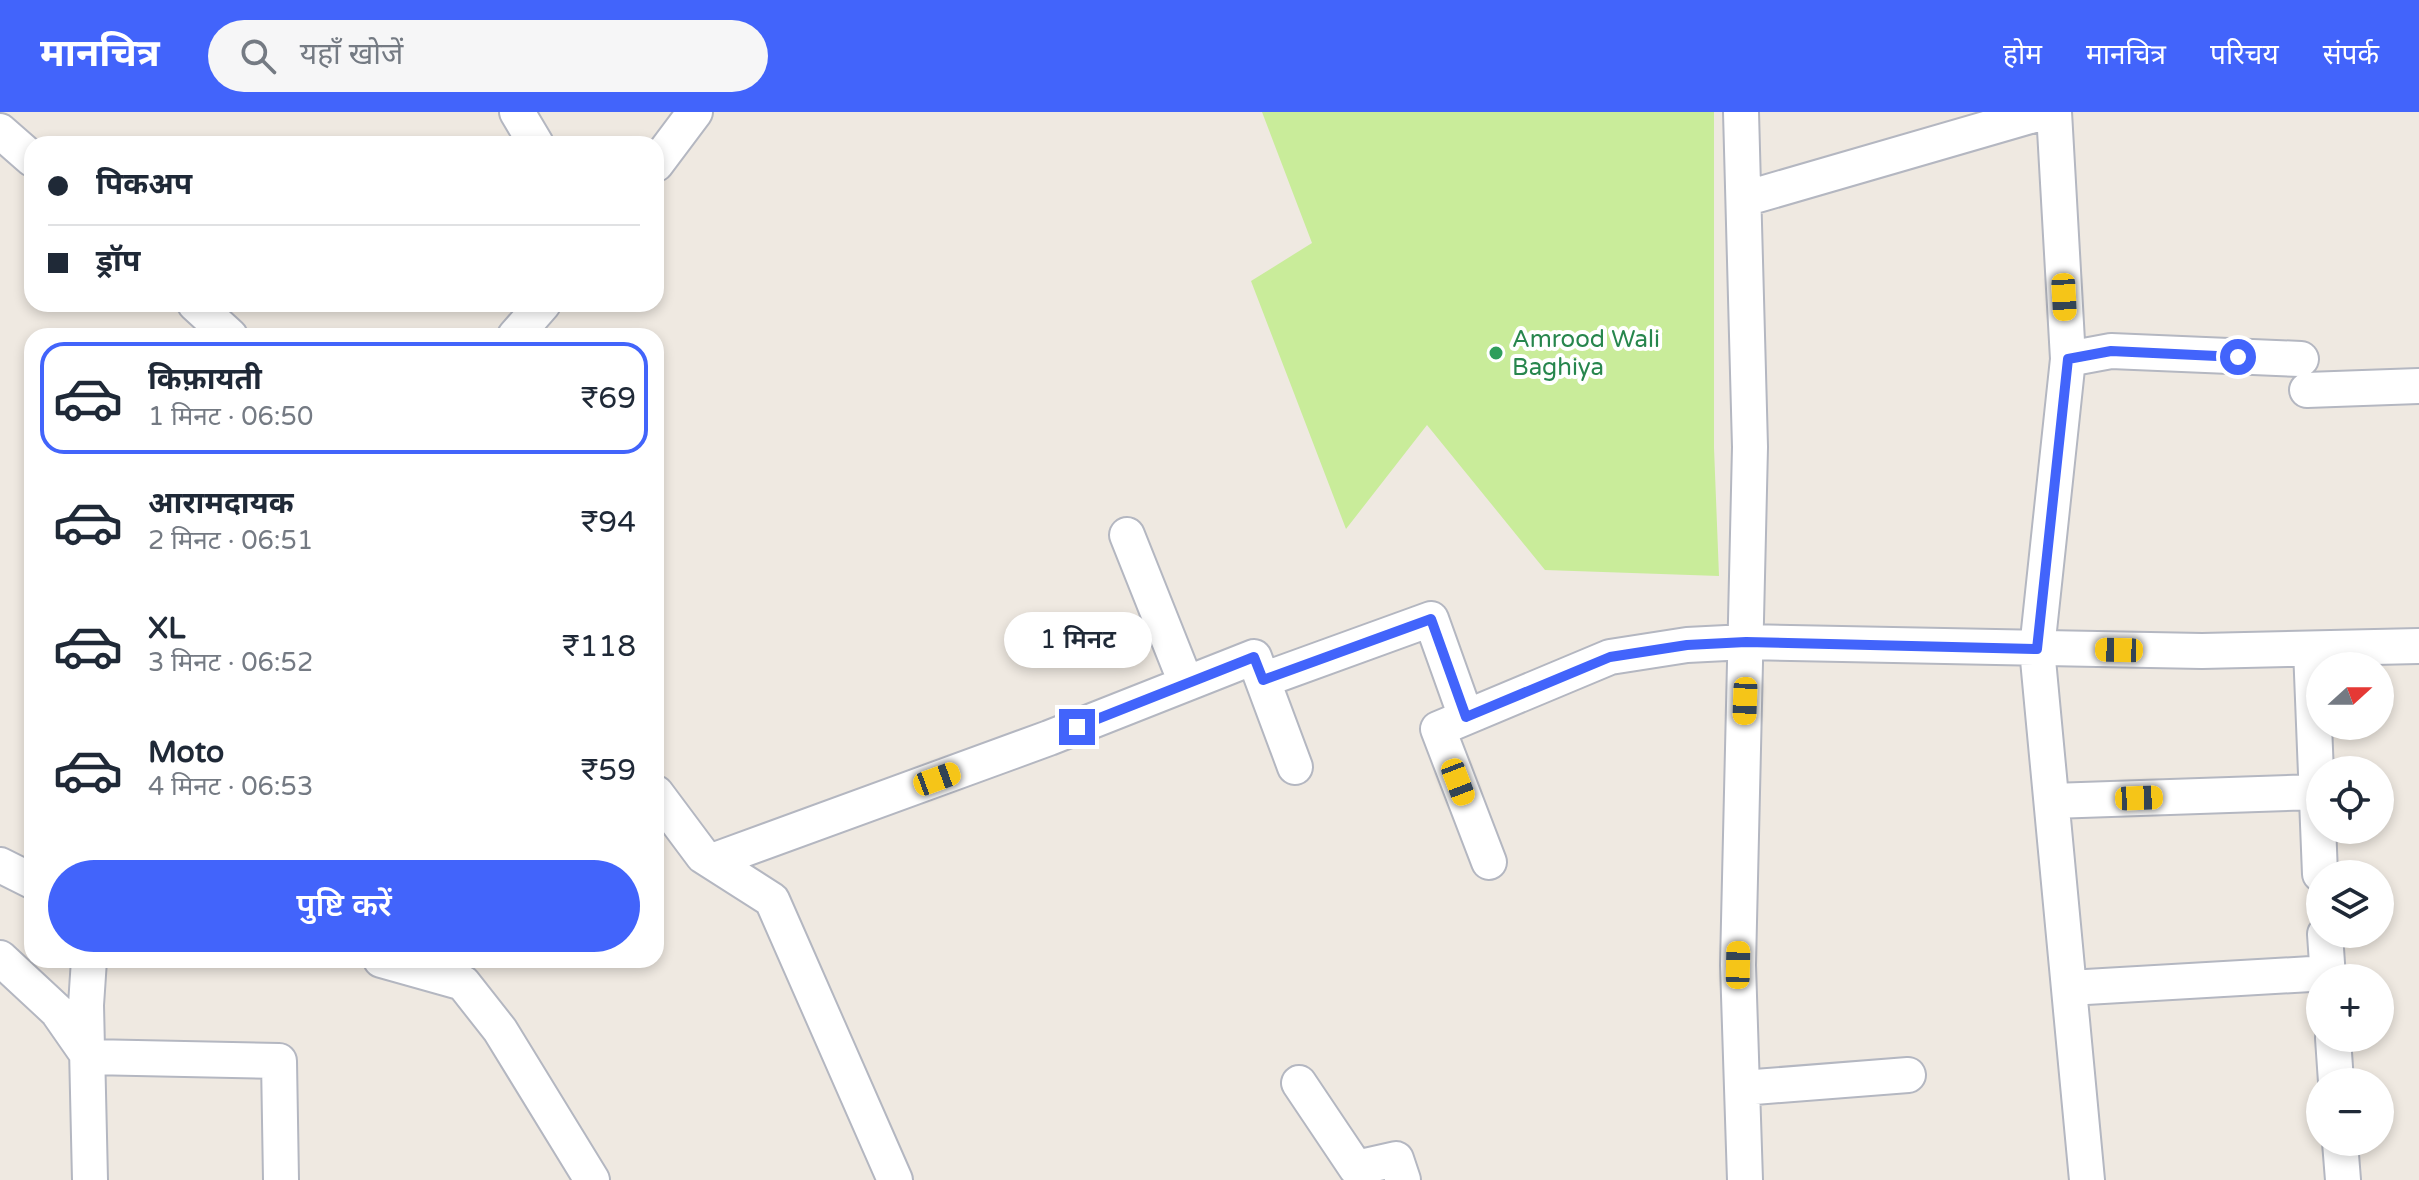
<!DOCTYPE html>
<html lang="hi">
<head>
<meta charset="utf-8">
<style>
	:root { --surface:#fff; --page:#f6f6f7; --text:#1f2937; --muted:#747a83; --line:#e0e1e3; --accent:#4264fb }
	body { margin:0; font-family:"Varela Round","Noto Sans Devanagari",sans-serif; background:var(--page); color:var(--text); height:100vh; display:flex; flex-direction:column; font-size:30px; white-space:nowrap }
	* { box-sizing:border-box; margin:0 }
	p { font-size:26px; color:var(--muted) }
	.icon { flex:none; width:44px; height:44px; fill:none; stroke:currentColor; stroke-width:2; stroke-linecap:round; stroke-linejoin:round }
	.map { position:relative; flex:1; overflow:hidden }
	.sheet { position:absolute; left:24px; top:216px; width:640px; height:640px; display:flex; flex-direction:column; background:var(--surface); border-radius:24px; box-shadow:0 4px 12px #0003 }
	.sheet>* { flex:none }
	.top-card { position:absolute; left:24px; top:24px; width:640px; height:176px; border-radius:24px; box-shadow:0 4px 12px #0003; display:grid; align-content:center; height:176px; padding:0 24px; background:var(--surface) }
	.needle { width:52px; rotate:69deg }
	.fabs { position:absolute; left:2306px; top:540px; display:grid; gap:16px }
	.fabs a { display:grid; place-items:center; width:88px; height:88px; border-radius:50%; background:var(--surface); box-shadow:0 4px 12px #0003; font-size:40px }
	.end { position:absolute; width:36px; height:36px; margin:-18px; border:10px solid #4264fb; background:#fff; box-shadow:0 0 0 4px #fff }
	.from { border-radius:50% }
	.bubble { position:absolute; height:56px; border-radius:28px; background:var(--surface); box-shadow:0 4px 12px #0003; font-size:26px; font-weight:600; line-height:56px; text-align:center }
	.car { position:absolute; width:24px; height:48px; margin:-24px -12px; border-radius:10px; box-shadow:0 0 6px 2px #0007; background:linear-gradient(#f5c518 24%,#345 0 40%,#f5c518 0 76%,#345 0 86%,#f5c518 0) }
	.top-card b { display:flex; align-items:center; gap:28px; height:76px; font-size:30px }
	.top-card b+b { border-top:2px solid var(--line) }
	.top-card i { width:20px; height:20px; background:var(--text) }
	ul { padding:14px 0 0; list-style:none }
	li { display:flex; align-items:center; gap:24px; height:112px; margin:0 16px 12px; padding:0 8px; border:4px solid transparent; border-radius:24px }
	li div { flex:1 }
	li b { display:block; font-size:30px }
	li em { font-style:normal; font-weight:600 }
	li.current { border-color:var(--accent) }
	li>.icon { width:72px; height:72px; stroke-width:1.5 }
	.button { display:flex; gap:16px; margin-top:auto; padding:16px 24px }
	.button a { flex:1; height:92px; border-radius:48px; background:var(--accent); color:#fff; font-size:32px; font-weight:600; line-height:92px; text-align:center }
	header { display:flex; align-items:center; gap:48px; box-sizing:border-box; height:112px; padding:0 40px; background:var(--accent); color:#fff }
	header strong { font-size:38px }
	nav { display:flex; gap:44px; margin-inline-start:auto; font-size:28px }
	.search { width:560px; height:72px; background:var(--page); display:flex; align-items:center; gap:20px; box-sizing:border-box; padding:0 28px; border-radius:44px; color:var(--muted); font-size:30px }
	.map>svg:first-child { display:block }
	.pitch { fill:#c9ec9a }
	.lines { fill:none; stroke-linecap:round; stroke-linejoin:round }
	.minor-casing { stroke:#b4b7c1; stroke-width:38 }
	.minor { stroke:#fff; stroke-width:34 }
	.route { stroke:#4264fb; stroke-width:10 }
	.leisure-dot { fill:#2e9e5b; stroke:#fff; stroke-width:3 }
	.labels { text-anchor:middle; stroke-width:8; stroke-linejoin:round; paint-order:stroke }
	.leisure-label { font-size:24px; fill:#27864d; stroke:#fff; text-anchor:start }
</style>
</head>
<body>
<header>
<strong>मानचित्र</strong>
<div class="search"><svg class="icon" aria-label="search" viewBox="0 0 24 24"><circle cx="10" cy="10" r="6"/><path d="M15 15l6 6"/></svg>यहाँ खोजें</div>
<nav><a>होम</a><a>मानचित्र</a><a>परिचय</a><a>संपर्क</a></nav>
</header>
<div class="map">
<svg width="2419" height="1068" viewBox="0 0 2419 1068">
	<rect width="100%" height="100%" fill="#efe9e1"/>
	<path class="pitch" d="M1262,0H1714V336L1719,464L1545,458L1427,313L1346,417L1251,169L1312,131Z"/>
	<g class="lines">
		<g class="minor-casing">
			<path id="minor" d="M517,0L536,32
				M1741,0L1750,335L1738,853L1745,1068
				M2054,0L2068,247L2037,537L2087,1068
				M0,19L32,47
				M656,52L695,0
				M1744,87L2044,0
				M195,192L230,224
				M515,224L543,192
				M2068,247L2111,239L2301,247
				M2307,278L2419,274
				M1127,423L1186,571
				M2311,537L2320,762
				M1263,568L1431,507L1466,605
				M656,681L703,744L772,788L895,1068
				M2052,689L2315,680
				M712,749L1049,626L1254,545L1295,655
				M1489,750L1438,617L1610,545L1687,533L1746,530L2202,539L2419,534
				M0,753L32,769
				M2325,822L2328,866
				M0,846L57,899L89,945
				M89,848L86,893L90,1068
				M381,848L463,871L500,918L592,1068
				M2069,876L2328,861
				M2333,926L2336,970
				M89,945L279,949L281,1068
				M1299,971L1356,1056L1396,1047L1403,1068
				M1742,976L1908,963
				M2340,1030L2343,1068"/>
		</g>
		<use href="#minor" class="minor"/>
	</g>
	<g class="lines">
		<path class="route" d="M1077,615L1254,545L1263,568L1431,507L1466,605L1610,545L1687,533L1746,530L2037,537L2068,247L2111,239L2238,245"/>
	</g>
	<circle class="leisure-dot" cx="1496" cy="241" r="8"/>
	<g class="labels">
		<g class="leisure-label">
			<text x="1512" y="235">Amrood Wali<tspan x="1512" dy="28">Baghiya</tspan></text>
		</g>
	</g>
</svg>
<div class="fabs">
<a><svg class="needle" viewBox="-14 -14 28 28"><path d="M0-13l5 13h-10z" fill="#e53935"/><path d="M0 13l5-13h-10z" fill="#747a83"/></svg></a>
<a><svg class="icon" aria-label="locate" viewBox="0 0 24 24"><circle cx="12" cy="12" r="6"/><path d="M12 2v4M12 18v4M2 12h4M18 12h4"/></svg></a>
<a><svg class="icon" aria-label="layers" viewBox="0 0 24 24"><path d="M12 4l9 5-9 5-9-5zM3 14l9 5 9-5"/></svg></a>
<a>+</a>
<a>−</a>
</div>
<i class="end from" style="left:2238px;top:245px"></i>
<i class="end" style="left:1077px;top:615px"></i>
<div class="bubble" style="left:1004px;top:500px;width:148px">1 मिनट</div>
<i class="car" style="left:2064px;top:185px;rotate:177deg"></i>
<i class="car" style="left:2119px;top:538px;rotate:271deg"></i>
<i class="car" style="left:1745px;top:589px;rotate:182deg"></i>
<i class="car" style="left:937px;top:667px;rotate:70deg"></i>
<i class="car" style="left:1458px;top:670px;rotate:159deg"></i>
<i class="car" style="left:2139px;top:686px;rotate:88deg"></i>
<i class="car" style="left:1738px;top:853px;rotate:1deg"></i>
<div class="top-card">
<b><i class="from"></i>पिकअप</b>
<b><i></i>ड्रॉप</b>
</div>
<section class="sheet">
<ul>
<li class="current"><svg class="icon" aria-label="car" viewBox="0 0 24 24"><path d="M5 17H2v-5l4-1 3-4h7l3 4 3 1v5h-3M9 17h6M6 11h13"/><circle cx="7" cy="17" r="2"/><circle cx="17" cy="17" r="2"/></svg><div><b>किफ़ायती</b><p>1 मिनट · 06:50</p></div><em>₹69</em></li>
<li><svg class="icon" aria-label="car" viewBox="0 0 24 24"><path d="M5 17H2v-5l4-1 3-4h7l3 4 3 1v5h-3M9 17h6M6 11h13"/><circle cx="7" cy="17" r="2"/><circle cx="17" cy="17" r="2"/></svg><div><b>आरामदायक</b><p>2 मिनट · 06:51</p></div><em>₹94</em></li>
<li><svg class="icon" aria-label="car" viewBox="0 0 24 24"><path d="M5 17H2v-5l4-1 3-4h7l3 4 3 1v5h-3M9 17h6M6 11h13"/><circle cx="7" cy="17" r="2"/><circle cx="17" cy="17" r="2"/></svg><div><b>XL</b><p>3 मिनट · 06:52</p></div><em>₹118</em></li>
<li><svg class="icon" aria-label="car" viewBox="0 0 24 24"><path d="M5 17H2v-5l4-1 3-4h7l3 4 3 1v5h-3M9 17h6M6 11h13"/><circle cx="7" cy="17" r="2"/><circle cx="17" cy="17" r="2"/></svg><div><b>Moto</b><p>4 मिनट · 06:53</p></div><em>₹59</em></li>
</ul>
<div class="button"><a>पुष्टि करें</a></div>
</section>
</div>
</body>
</html>
